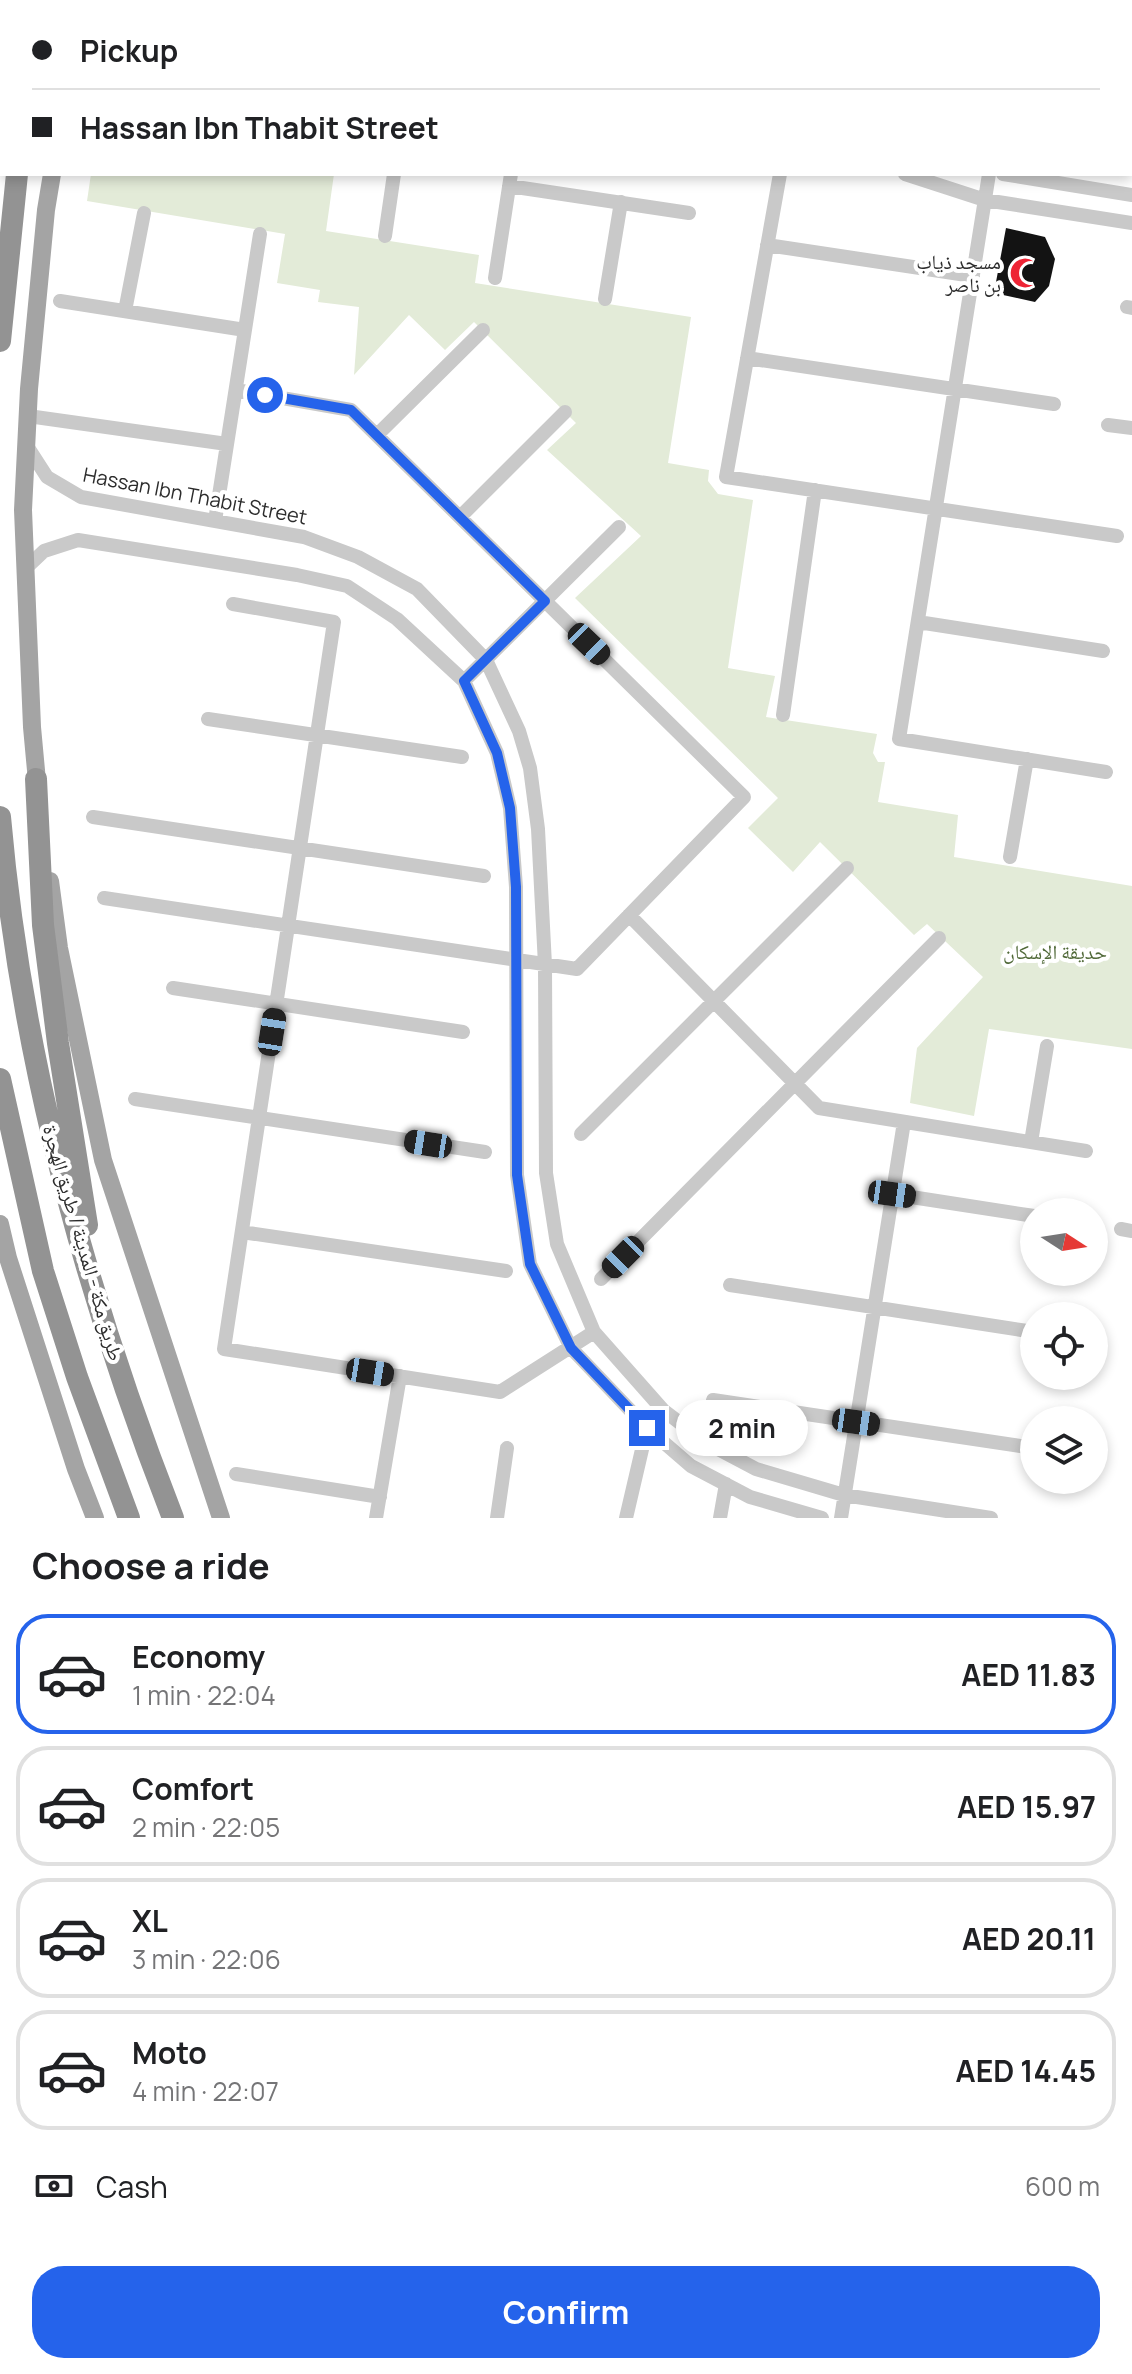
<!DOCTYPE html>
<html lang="en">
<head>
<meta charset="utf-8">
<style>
	:root { --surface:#fff; --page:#f6f6f6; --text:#202124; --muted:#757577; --line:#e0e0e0; --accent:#2563eb }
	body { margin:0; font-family:Manrope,"Noto Naskh Arabic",sans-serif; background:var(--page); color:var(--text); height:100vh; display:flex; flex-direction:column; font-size:30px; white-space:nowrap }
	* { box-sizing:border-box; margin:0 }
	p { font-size:26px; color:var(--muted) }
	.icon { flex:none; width:44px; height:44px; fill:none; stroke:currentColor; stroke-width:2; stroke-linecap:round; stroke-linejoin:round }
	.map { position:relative; height:1518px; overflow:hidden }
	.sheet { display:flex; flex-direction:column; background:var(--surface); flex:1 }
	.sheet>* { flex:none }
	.guide { position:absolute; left:0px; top:0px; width:1132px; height:176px; box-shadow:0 4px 12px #0003; display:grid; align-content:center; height:176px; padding:0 32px; background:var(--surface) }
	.needle { width:52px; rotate:102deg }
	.buttons { position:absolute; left:1020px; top:1198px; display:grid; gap:16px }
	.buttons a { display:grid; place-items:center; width:88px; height:88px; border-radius:50%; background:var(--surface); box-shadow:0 4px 12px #0003; font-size:40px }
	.end { position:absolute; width:36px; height:36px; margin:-18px; border:10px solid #2563eb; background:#fff; box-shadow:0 0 0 4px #fff }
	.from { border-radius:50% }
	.bubble { position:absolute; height:56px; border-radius:28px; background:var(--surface); box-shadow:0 4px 12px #0003; font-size:26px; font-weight:700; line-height:56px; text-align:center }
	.car { position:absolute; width:24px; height:48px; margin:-24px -12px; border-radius:10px; box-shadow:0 0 6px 2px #0007; background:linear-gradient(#222 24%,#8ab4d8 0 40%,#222 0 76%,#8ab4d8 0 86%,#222 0) }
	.guide b { display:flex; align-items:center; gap:28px; height:76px; font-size:30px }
	.guide b+b { border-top:2px solid var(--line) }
	.guide i { width:20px; height:20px; background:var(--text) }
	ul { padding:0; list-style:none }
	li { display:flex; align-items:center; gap:24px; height:120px; margin:0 16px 12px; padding:0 16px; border:4px solid var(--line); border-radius:32px }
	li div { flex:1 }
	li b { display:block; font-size:30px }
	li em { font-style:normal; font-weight:700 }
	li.current { border-color:var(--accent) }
	li>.icon { width:72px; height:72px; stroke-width:1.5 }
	h2 { padding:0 32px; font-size:36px; line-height:96px }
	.pay { display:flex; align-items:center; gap:20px; height:88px; padding:0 32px; font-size:30px }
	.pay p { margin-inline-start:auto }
	.button { display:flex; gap:16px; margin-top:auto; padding:16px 32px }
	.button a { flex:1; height:92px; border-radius:32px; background:var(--accent); color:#fff; font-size:32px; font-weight:700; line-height:92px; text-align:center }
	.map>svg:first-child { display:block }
	.green { fill:#e3ebd8 }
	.building { fill:#131313 }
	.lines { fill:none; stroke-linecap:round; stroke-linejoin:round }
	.minor { stroke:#c9c9c9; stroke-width:14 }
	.major { stroke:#a4a4a4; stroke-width:18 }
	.highway { stroke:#939393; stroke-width:22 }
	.route { stroke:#2563eb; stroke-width:10 }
	.labels { text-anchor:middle; stroke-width:8; stroke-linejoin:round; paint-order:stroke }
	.poi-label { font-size:20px; fill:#2c2c2c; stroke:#fff; text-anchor:end }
	.street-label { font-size:20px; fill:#2c2c2c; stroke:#fff }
	.park-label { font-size:20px; fill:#506938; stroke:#fff }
</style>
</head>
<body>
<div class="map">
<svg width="1132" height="1518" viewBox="0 0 1132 1518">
	<rect width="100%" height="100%" fill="#fff"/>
	<path class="green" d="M91,174H334L326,231L479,255L475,283L691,317L668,463L709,470L708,481L718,494L753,500L728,668L775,676L766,717L877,734L873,753L878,762H885L878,802L958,815L954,857L1132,886V1049L989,1029L974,1116L910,1103L917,1048L983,977L927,924L914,935L820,842L793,872L748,828L778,798L575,598L641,536L547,450L576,423L474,322L445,350L409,315L354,375L359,307L318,302L320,290L277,283L285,234L87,201Z"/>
	<path class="building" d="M1006,228L1045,237L1055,259L1049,286L1035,302L994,293Z"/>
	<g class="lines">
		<path class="minor" d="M695,0L697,2
			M733,0L734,2
			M846,0L850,2
			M298,2L299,0
			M460,2L462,0
			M578,2L580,0
			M1130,53H1132
			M780,174L726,477L1117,536
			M905,174L985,200L1132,223
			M989,174L899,739L1106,772
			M1003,174L1132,195
			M509,186L689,213
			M385,236L394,174
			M767,245L973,276
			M495,278L511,174
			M605,299L621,202
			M60,301L245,330
			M1127,307L1132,308
			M125,311L144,213
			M747,358L1054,404
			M28,416L227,444
			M1108,425L1132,428
			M377,435L483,330
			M27,446L47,477L81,497L304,537L358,557L417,589L486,660L519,731L530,768L538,829L545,965L546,1173L557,1244L594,1332L663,1410L705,1442L756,1469L844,1495L991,1518
			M460,517L565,412
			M215,521L260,234
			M25,569L44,551L78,540L297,575L347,586L397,619L464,681L497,753L510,808L516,887L517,1175L530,1264L571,1348L647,1428L691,1466L750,1497L822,1518
			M233,604L334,622L224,1349L500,1392L594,1332
			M918,622L1103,651
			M464,681L619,527
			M783,715L815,490
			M208,719L462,757
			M93,817L484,876
			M1010,857L1027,759
			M104,898L577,969L744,797L351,410L236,390
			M629,915L819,1108L1086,1151
			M173,988L463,1032
			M135,1099L485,1152
			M581,1134L847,868
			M1031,1142L1047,1046
			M892,1194L1034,1216
			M1121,1229L1132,1231
			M242,1232L506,1271
			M601,1279L939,938
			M730,1285L1034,1332
			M713,1400L1034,1448
			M236,1474L380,1497
			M376,1518L400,1376
			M497,1518L507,1448
			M626,1518L647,1428
			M720,1518L726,1484
			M841,1518L904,1122"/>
		<path class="major" d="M82,2L83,0
			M38,792L32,727L23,510L29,389L46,210L52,174
			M50,881L59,948L103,1160L221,1518
			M0,1224L8,1258L76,1469L95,1518"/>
		<path class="highway" d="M6,2L7,0
			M48,2L49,0
			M0,41L2,28
			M0,341L17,174
			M36,779L43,925L58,1043L87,1225
			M0,817C21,1059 85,1293 173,1518
			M0,1079L43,1271L77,1377L129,1518"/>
	</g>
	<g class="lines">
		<path class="route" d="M265,395L351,410L545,601L464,681L497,753L510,808L516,887L517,1175L530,1264L571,1348L647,1428"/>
	</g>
	<defs>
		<g id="mosque-bare" transform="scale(2.4)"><path d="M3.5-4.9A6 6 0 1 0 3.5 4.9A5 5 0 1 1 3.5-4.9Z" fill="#ee2435" stroke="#fff" stroke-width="2.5" paint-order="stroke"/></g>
	</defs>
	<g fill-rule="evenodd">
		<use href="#mosque-bare" x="1025" y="273"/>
	</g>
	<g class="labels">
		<g class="poi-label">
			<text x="1001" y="269">مسجد ذياب<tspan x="1001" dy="23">بن ناصر</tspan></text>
		</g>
		<g class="street-label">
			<text transform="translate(195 496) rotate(11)" y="7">Hassan Ibn Thabit Street</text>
			<text transform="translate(83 1243) rotate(74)" y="7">طريق مكة - المدينة / طريق الهجرة</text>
		</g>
		<g class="park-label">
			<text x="1055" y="959">حديقة الإسكان</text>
		</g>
	</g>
</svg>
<div class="buttons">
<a><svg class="needle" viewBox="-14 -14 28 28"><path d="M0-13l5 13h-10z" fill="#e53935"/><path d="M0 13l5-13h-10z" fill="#757577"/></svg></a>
<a><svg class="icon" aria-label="locate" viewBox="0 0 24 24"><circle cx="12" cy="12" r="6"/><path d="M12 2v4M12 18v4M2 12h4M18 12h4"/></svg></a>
<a><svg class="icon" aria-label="layers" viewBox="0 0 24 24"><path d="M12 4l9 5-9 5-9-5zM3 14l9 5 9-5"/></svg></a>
</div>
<i class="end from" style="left:265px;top:395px"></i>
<i class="end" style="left:647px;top:1428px"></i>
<div class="bubble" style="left:676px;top:1400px;width:132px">2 min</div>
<i class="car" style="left:589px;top:644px;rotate:134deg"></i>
<i class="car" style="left:272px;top:1032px;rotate:9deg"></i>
<i class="car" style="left:428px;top:1144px;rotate:279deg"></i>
<i class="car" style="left:892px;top:1194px;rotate:98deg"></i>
<i class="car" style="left:623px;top:1257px;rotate:225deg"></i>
<i class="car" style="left:370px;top:1372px;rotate:99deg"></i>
<i class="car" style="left:856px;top:1422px;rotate:98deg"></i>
<div class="guide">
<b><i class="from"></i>Pickup</b>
<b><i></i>Hassan Ibn Thabit Street</b>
</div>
</div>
<section class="sheet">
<h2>Choose a ride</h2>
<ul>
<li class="current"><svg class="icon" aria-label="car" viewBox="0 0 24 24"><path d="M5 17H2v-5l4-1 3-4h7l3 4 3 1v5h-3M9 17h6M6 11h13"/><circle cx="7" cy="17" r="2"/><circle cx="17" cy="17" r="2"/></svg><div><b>Economy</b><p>1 min · 22:04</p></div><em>AED 11.83</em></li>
<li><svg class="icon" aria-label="car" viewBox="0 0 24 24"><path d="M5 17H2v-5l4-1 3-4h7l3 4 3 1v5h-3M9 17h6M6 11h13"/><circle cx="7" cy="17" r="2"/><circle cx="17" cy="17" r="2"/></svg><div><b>Comfort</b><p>2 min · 22:05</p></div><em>AED 15.97</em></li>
<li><svg class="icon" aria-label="car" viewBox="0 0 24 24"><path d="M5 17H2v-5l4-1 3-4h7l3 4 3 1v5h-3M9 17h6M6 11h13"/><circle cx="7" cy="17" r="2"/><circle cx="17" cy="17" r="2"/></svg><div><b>XL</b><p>3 min · 22:06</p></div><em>AED 20.11</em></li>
<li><svg class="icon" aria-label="car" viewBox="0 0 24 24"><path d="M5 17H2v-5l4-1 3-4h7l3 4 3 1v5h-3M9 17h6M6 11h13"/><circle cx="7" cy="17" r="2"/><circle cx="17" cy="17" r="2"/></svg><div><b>Moto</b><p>4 min · 22:07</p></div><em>AED 14.45</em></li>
</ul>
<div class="pay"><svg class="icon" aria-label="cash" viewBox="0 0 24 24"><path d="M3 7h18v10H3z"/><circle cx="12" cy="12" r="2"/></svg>Cash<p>600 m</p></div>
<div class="button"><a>Confirm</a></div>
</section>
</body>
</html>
